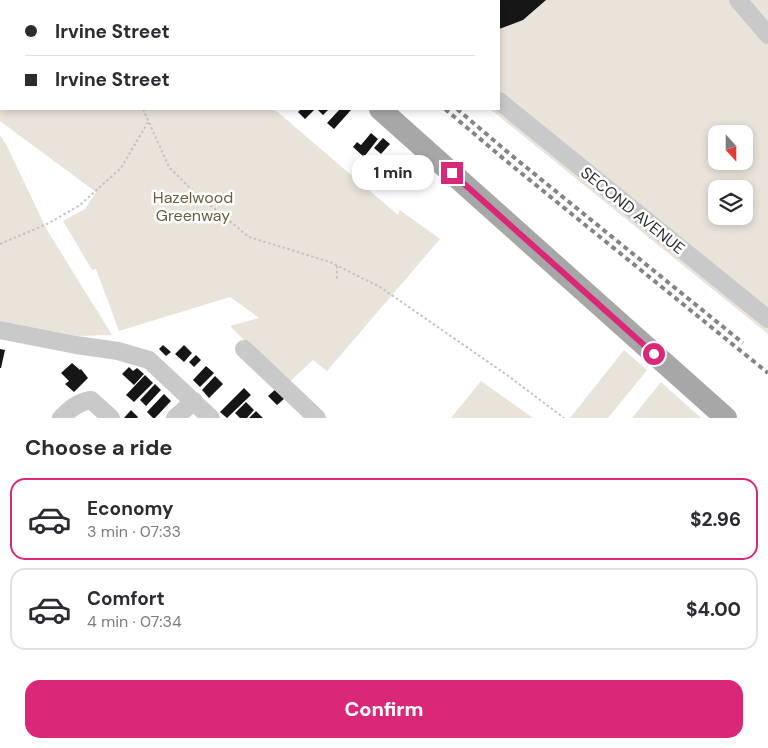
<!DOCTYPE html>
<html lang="en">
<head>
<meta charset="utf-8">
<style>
	:root { --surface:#fff; --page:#f2f2f3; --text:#2b2b33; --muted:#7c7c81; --line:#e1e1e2; --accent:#db2777 }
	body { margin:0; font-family:"DM Sans",sans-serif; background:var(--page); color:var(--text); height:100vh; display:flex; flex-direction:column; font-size:19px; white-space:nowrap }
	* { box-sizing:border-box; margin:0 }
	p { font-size:16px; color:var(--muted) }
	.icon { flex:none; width:28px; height:28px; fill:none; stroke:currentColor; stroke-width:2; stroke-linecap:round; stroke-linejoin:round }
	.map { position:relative; height:418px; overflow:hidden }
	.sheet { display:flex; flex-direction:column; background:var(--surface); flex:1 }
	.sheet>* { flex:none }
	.banner { position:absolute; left:0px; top:0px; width:500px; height:110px; box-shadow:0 2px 8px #0003; display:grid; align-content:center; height:110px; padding:0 25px; background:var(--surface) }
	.needle { width:32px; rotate:159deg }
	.tools { position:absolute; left:708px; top:125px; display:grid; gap:10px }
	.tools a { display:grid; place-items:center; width:45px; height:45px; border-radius:10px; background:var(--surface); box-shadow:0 2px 8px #0003; font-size:25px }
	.end { position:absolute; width:22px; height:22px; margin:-11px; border:6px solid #db2777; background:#fff; box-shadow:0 0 0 2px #fff }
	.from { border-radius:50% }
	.bubble { position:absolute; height:35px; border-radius:15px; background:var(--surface); box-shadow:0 2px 8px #0003; font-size:16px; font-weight:800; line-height:35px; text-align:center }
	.banner b { display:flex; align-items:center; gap:18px; height:48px; font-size:19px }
	.banner b+b { border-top:1px solid var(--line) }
	.banner i { width:12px; height:12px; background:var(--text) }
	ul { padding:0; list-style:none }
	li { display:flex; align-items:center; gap:15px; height:82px; margin:0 10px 8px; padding:0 15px; border:2px solid var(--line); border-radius:15px }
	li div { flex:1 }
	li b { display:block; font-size:19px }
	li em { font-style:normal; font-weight:800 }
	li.active { border-color:var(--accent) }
	li>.icon { width:45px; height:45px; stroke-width:1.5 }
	h2 { padding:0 25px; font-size:22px; line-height:60px }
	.action { display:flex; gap:10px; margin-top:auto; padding:10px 25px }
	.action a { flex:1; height:58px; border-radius:15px; background:var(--accent); color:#fff; font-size:20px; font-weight:800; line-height:58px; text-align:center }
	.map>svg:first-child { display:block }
	.green { fill:#e9e3da; fill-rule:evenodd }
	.building { fill:#161616 }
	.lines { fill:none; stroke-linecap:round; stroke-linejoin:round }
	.path { stroke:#c3c3c3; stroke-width:2; stroke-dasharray:2.5 2.5; stroke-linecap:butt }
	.minor { stroke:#c9c9c9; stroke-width:18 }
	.major { stroke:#a7a7a7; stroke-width:22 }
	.rail { stroke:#848484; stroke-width:4; stroke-dasharray:5 4; stroke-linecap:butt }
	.route { stroke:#db2777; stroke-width:6 }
	.labels { text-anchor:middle; stroke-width:5; stroke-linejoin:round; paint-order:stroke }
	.park-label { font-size:16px; fill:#6b5d3c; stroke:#fff }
	.street-label { font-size:16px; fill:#2f2f2f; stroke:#fff }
</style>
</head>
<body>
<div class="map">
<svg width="768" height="418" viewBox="0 0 768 418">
	<rect width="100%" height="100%" fill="#fff"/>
	<path class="green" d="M0,0H237L239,1H1V109H274L398,215L400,210L440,239L327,371L313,360L288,383L230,326L259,318L230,297L119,331L96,269L92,270L63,221L85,209L96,192L0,121Z
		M356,0H768V334L490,109H499V1H357ZM716,134H744V161H716ZM716,189H744V216H716Z
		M0,135L6,144L47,230L112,335L77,336L0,321Z
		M624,350L647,370L608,418H570Z
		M481,381L533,418H451Z
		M661,382L701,418H632Z"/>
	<path class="building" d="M499,0H546L523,20L499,29Z
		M301,109H315L305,119L298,112Z
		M319,109H329L323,115L318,110Z
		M340,109H349L351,110L334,129L327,123Z
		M371,133L378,139L364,157L353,147L357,142L361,145Z
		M383,138L390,144L381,154L374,148Z
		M163,345L171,352L166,356L159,349Z
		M184,345L192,353L184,362L175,354Z
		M0,349L5,350L1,368H0Z
		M196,355L201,360L194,367L189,362Z
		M72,363L80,370L81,369L88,378L74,392L65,384L69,381L61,373Z
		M206,366L214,373L200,387L193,380Z
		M129,367L133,371L137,368L144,374L134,385L122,374Z
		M145,375L153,383L134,402L126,395Z
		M215,376L223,384L209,398L202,390Z
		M155,384L161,390L146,406L140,400Z
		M244,388L251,395L227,418L220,412Z
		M276,389L285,398L277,405L268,396Z
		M164,394L171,401L155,418H153L147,412Z
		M246,402L254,410L247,418H240L235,413Z
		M131,410L138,417L137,418H124Z
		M256,411L263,418H249Z"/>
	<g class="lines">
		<path class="path" d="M29,0L31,1
			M143,109L169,167L192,190L249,237L330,262L380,287L507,375L564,418
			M0,244L47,224L80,205L121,168L148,122
			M337,266V281"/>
		<path class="minor" d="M374,0L376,1
			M738,0L768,35
			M499,101L768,319
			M0,330L76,345L118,351L149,360L211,418
			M244,349L317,418
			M61,418C70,409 78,402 91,400L111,418
			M175,418L194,401"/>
		<path class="major" d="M261,0L262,1
			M380,109L726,418"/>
		<path class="rail" d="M322,0L323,1
			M333,0L334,1
			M361,0L362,1
			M445,109L505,160L768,373
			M457,109L511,155L743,343"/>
	</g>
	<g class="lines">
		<path class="route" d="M452,173L654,354"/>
	</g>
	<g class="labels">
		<g class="park-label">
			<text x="193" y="203">Hazelwood<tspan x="193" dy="18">Greenway</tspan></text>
		</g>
		<g class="street-label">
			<text transform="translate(633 210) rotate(39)" y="6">SECOND AVENUE</text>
		</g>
	</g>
</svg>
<div class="tools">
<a><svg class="needle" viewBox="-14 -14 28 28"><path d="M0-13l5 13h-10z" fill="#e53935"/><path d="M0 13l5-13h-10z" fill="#7c7c81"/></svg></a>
<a><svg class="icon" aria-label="layers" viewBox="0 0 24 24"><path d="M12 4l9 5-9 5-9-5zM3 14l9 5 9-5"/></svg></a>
</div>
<i class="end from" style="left:654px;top:354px"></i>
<i class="end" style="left:452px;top:173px"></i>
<div class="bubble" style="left:352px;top:155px;width:82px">1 min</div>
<div class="banner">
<b><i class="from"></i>Irvine Street</b>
<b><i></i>Irvine Street</b>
</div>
</div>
<section class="sheet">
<h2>Choose a ride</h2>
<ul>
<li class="active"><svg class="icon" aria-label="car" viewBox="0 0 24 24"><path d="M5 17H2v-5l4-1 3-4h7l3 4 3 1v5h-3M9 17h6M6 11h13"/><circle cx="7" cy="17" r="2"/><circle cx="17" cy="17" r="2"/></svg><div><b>Economy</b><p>3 min · 07:33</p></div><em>$2.96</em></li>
<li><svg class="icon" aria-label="car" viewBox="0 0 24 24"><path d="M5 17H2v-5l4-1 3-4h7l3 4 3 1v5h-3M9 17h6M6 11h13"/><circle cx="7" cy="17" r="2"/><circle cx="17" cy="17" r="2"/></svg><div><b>Comfort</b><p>4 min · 07:34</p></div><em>$4.00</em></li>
</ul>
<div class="action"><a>Confirm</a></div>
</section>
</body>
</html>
